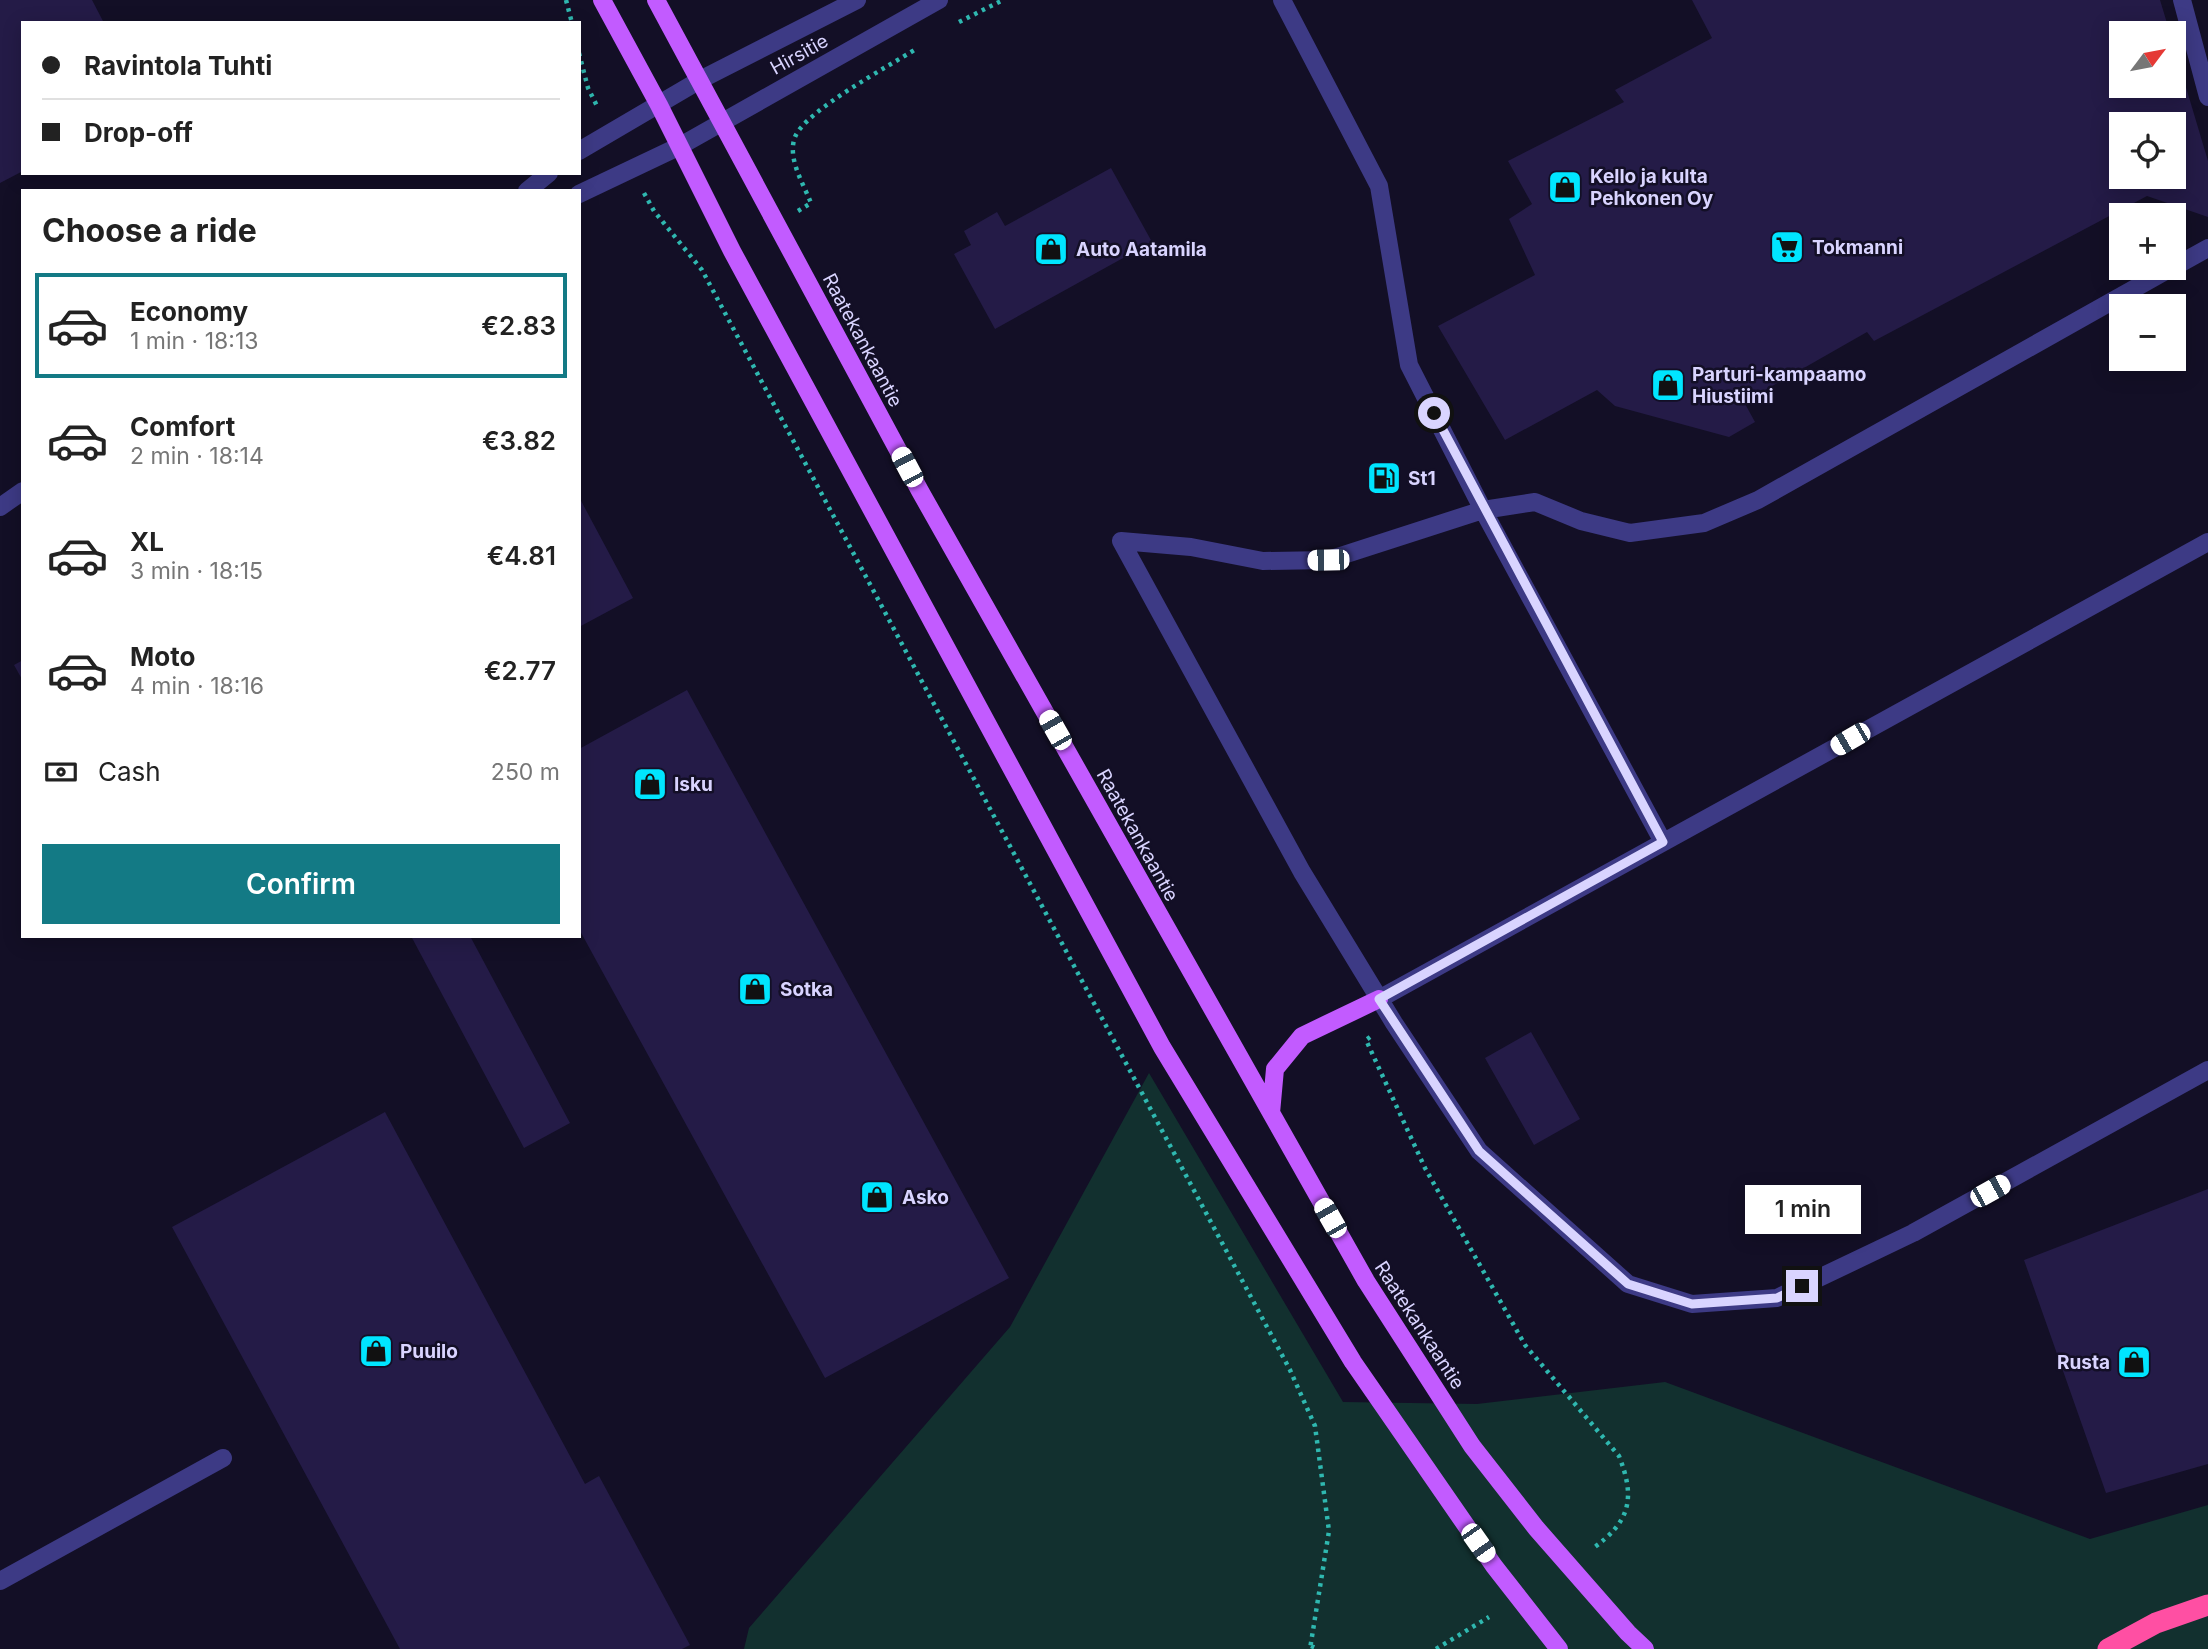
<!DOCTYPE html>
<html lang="en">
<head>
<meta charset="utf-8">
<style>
	:root { --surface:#fff; --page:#f6f6f6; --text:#222; --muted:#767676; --line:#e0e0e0; --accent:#137a85 }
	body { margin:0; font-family:Inter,sans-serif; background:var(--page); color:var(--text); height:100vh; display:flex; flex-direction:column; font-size:26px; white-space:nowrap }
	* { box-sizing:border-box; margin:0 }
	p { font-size:23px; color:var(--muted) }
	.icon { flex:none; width:38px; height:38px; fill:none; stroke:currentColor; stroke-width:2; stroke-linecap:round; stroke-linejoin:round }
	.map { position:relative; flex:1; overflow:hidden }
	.details { position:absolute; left:21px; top:189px; width:560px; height:749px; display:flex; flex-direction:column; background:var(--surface); border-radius:0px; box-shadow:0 4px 18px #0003 }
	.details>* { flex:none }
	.guide { position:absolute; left:21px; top:21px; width:560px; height:154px; border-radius:0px; box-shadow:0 4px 18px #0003; display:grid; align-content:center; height:154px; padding:0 21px; background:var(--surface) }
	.needle { width:46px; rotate:58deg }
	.controls { position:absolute; left:2109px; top:21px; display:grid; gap:14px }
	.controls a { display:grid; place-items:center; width:77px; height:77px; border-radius:0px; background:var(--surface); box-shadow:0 4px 18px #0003; font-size:35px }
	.end { position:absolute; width:32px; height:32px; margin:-16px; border:9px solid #d9d4ff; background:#111; box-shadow:0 0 0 4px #111 }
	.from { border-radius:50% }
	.bubble { position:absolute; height:49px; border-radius:0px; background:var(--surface); box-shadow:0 4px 18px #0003; font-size:23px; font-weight:600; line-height:49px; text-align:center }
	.car { position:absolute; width:21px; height:42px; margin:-21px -10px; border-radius:9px; box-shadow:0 0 5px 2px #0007; background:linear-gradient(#fff 24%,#345 0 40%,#fff 0 76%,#345 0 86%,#fff 0) }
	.guide b { display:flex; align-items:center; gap:24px; height:66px; font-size:26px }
	.guide b+b { border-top:2px solid var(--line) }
	.guide i { width:18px; height:18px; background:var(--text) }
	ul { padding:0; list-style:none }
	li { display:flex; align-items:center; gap:21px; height:105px; margin:0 14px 10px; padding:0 7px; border:4px solid transparent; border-radius:0px }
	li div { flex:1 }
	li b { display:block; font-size:26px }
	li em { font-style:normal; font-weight:600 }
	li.current { border-color:var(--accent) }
	li>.icon { width:63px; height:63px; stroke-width:1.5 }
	h2 { padding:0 21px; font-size:32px; line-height:84px }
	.pay { display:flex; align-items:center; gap:18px; height:77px; padding:0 21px; font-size:26px }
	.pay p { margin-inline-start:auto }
	.button { display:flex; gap:14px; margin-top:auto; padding:14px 21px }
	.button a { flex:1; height:80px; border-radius:0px; background:var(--accent); color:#fff; font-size:28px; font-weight:600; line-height:80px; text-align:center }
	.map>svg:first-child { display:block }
	.green { fill:#12302f }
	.building { fill:#241b47; fill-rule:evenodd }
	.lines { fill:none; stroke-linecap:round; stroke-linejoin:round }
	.path { stroke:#2fb8b0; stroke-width:4.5; stroke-dasharray:3.5 5; stroke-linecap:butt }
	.minor { stroke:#3d3a85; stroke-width:18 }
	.major { stroke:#c25bff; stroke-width:18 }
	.highway { stroke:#ff4fa3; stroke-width:21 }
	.route { stroke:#d9d4ff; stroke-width:9 }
	.labels { text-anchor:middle; stroke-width:5; stroke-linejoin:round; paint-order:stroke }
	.street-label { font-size:19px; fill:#d9d4ff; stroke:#130f26 }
	.poi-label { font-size:19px; font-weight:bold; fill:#d9d4ff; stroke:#130f26; text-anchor:start }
</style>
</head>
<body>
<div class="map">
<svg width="2208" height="1649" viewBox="0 0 2208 1649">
	<rect width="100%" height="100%" fill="#130f26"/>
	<path class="green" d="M1149,1073L1343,1402L1477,1404L1665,1382L2090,1539L2208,1505V1649H744L749,1628L1010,1327Z"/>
	<path class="building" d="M0,0H92L104,23H23V171L0,183Z
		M1692,0H2160L2170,33H2121V86H2174V47L2208,161V217L2147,196L1874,341L1867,332L1744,402L1755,422L1729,437L1615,406L1597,390L1505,440L1438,326L1535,275L1509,219L1532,204L1508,161L1624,102L1615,90L1712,38ZM2121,124H2174V177H2121Z
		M1111,168L1152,242L995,329L954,254L971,245L964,231L997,212L1005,226Z
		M579,497L633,598L579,627Z
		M23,660V681L14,665Z
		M687,690L1009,1278L825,1378L579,929V749Z
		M411,936H470L570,1123L524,1148Z
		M1531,1032L1580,1119L1534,1145L1485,1058Z
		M385,1112L585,1484L599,1476L690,1645L682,1649H400L172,1227Z
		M2208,1189V1464L2106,1493L2024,1260Z"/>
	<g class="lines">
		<path class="path" d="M566,0L572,23
			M959,22L1003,0
			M579,53L588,88L598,108
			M644,193L654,211L702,270L1290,1370L1315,1426L1329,1531L1310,1649
			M798,211L811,203C803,183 787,158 795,137C805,111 889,66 916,49
			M1370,1037L1366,1040L1425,1168L1525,1345L1619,1456C1636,1499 1630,1522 1592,1549
			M1311,1646L1318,1649
			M1436,1649L1489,1617"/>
		<path class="minor" d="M1282,0L1379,186L1409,365L1483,510L1663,842
			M2182,0L2208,97
			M579,151L700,80L857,0
			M527,191L549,173
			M579,194L680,146L939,0
			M2174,267L2208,248
			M0,507L23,491
			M1121,541L1302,872L1394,1023L1479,1151L1628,1284L1692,1304L1777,1298L1913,1233L2208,1070
			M1121,541L1191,547L1263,561L1328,560L1483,510L1535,502L1581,521L1630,533L1704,523L1758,500L2171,268
			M1379,999L2208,542
			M0,1581L223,1458"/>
		<path class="major" d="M602,0L659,105L732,251L1162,1047L1353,1362L1494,1566L1559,1649
			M656,0L920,491L1366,1281L1472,1446L1536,1528L1628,1633L1645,1649
			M1271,1113L1275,1069L1302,1036L1379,999"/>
		<path class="highway" d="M2108,1649L2156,1623L2208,1605"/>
	</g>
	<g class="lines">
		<path class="route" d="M1434,413L1663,842L1379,999L1479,1151L1628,1284L1692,1304L1777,1298L1802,1286"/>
	</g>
	<defs>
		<g id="shop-square" transform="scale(1.75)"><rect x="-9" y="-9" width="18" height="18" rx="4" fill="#00e5ff" stroke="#130f26"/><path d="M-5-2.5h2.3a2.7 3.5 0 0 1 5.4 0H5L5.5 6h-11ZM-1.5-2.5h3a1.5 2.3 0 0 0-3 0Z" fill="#111"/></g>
		<g id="supermarket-square" transform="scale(1.75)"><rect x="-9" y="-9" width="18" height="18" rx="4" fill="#00e5ff" stroke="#130f26"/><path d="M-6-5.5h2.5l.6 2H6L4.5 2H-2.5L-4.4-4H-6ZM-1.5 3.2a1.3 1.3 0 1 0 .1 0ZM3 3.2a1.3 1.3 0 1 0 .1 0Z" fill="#111"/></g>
		<g id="fuel-square" transform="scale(1.75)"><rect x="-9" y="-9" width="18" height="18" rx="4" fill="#00e5ff" stroke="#130f26"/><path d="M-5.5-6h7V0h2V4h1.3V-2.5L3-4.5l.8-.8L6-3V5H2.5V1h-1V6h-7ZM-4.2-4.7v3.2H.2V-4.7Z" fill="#111"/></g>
	</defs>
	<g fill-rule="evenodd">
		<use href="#shop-square" x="1565" y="187"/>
		<use href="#supermarket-square" x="1787" y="247"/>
		<use href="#shop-square" x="1051" y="249"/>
		<use href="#shop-square" x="1668" y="385"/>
		<use href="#fuel-square" x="1384" y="478"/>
		<use href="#shop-square" x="650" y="784"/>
		<use href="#shop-square" x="755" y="989"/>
		<use href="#shop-square" x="877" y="1197"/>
		<use href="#shop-square" x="376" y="1351"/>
		<use href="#shop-square" x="2134" y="1362"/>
	</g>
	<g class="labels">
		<g class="street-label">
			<text transform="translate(799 54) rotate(-29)" y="7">Hirsitie</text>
			<text transform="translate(863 340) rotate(62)" y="7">Raatekankaantie</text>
			<text transform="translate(1138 835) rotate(61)" y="7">Raatekankaantie</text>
			<text transform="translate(1420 1325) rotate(57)" y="7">Raatekankaantie</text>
		</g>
		<g class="poi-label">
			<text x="1590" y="183">Kello ja kulta<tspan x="1590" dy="22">Pehkonen Oy</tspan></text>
			<text x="1812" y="254">Tokmanni</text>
			<text x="1076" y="256">Auto Aatamila</text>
			<text x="1692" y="381">Parturi-kampaamo<tspan x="1692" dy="22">Hiustiimi</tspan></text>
			<text x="1408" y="485">St1</text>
			<text x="674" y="791">Isku</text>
			<text x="780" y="996">Sotka</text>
			<text x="902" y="1204">Asko</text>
			<text x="400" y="1358">Puuilo</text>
			<text x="2110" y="1369" text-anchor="end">Rusta</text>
		</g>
	</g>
</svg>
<div class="controls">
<a><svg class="needle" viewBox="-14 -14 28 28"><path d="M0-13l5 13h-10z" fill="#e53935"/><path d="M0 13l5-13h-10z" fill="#767676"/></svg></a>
<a><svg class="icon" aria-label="locate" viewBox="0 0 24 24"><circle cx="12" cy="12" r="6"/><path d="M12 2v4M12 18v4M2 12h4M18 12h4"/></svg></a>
<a>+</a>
<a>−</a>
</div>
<i class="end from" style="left:1434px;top:413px"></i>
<i class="end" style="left:1802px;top:1286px"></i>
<div class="bubble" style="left:1745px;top:1185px;width:116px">1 min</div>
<i class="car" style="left:907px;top:467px;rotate:332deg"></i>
<i class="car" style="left:1328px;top:560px;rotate:269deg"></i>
<i class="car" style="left:1055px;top:730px;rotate:330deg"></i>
<i class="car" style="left:1850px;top:739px;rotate:240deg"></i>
<i class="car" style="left:1990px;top:1191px;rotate:61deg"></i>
<i class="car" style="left:1330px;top:1218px;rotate:330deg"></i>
<i class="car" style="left:1478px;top:1543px;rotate:145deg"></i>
<div class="guide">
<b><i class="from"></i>Ravintola Tuhti</b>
<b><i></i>Drop-off</b>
</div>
<section class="details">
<h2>Choose a ride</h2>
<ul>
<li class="current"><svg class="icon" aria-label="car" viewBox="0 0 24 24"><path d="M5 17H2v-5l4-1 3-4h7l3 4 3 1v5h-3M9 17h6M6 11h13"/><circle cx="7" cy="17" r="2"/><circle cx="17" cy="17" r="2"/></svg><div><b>Economy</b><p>1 min · 18:13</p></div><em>€2.83</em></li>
<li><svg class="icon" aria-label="car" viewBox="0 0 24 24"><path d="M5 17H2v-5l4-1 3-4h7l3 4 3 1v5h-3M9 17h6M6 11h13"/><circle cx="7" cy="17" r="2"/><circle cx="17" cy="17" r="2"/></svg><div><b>Comfort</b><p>2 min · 18:14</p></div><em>€3.82</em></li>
<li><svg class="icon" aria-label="car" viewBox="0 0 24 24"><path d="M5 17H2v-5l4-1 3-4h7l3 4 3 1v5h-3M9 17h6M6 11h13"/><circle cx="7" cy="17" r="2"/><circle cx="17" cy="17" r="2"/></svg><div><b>XL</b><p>3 min · 18:15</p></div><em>€4.81</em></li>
<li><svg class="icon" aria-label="car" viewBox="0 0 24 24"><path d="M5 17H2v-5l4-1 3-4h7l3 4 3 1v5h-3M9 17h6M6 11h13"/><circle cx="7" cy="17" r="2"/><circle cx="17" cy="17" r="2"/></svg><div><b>Moto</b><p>4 min · 18:16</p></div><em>€2.77</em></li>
</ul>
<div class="pay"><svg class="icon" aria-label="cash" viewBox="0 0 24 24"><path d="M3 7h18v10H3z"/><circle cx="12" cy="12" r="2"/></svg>Cash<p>250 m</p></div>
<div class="button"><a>Confirm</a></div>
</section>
</div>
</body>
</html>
